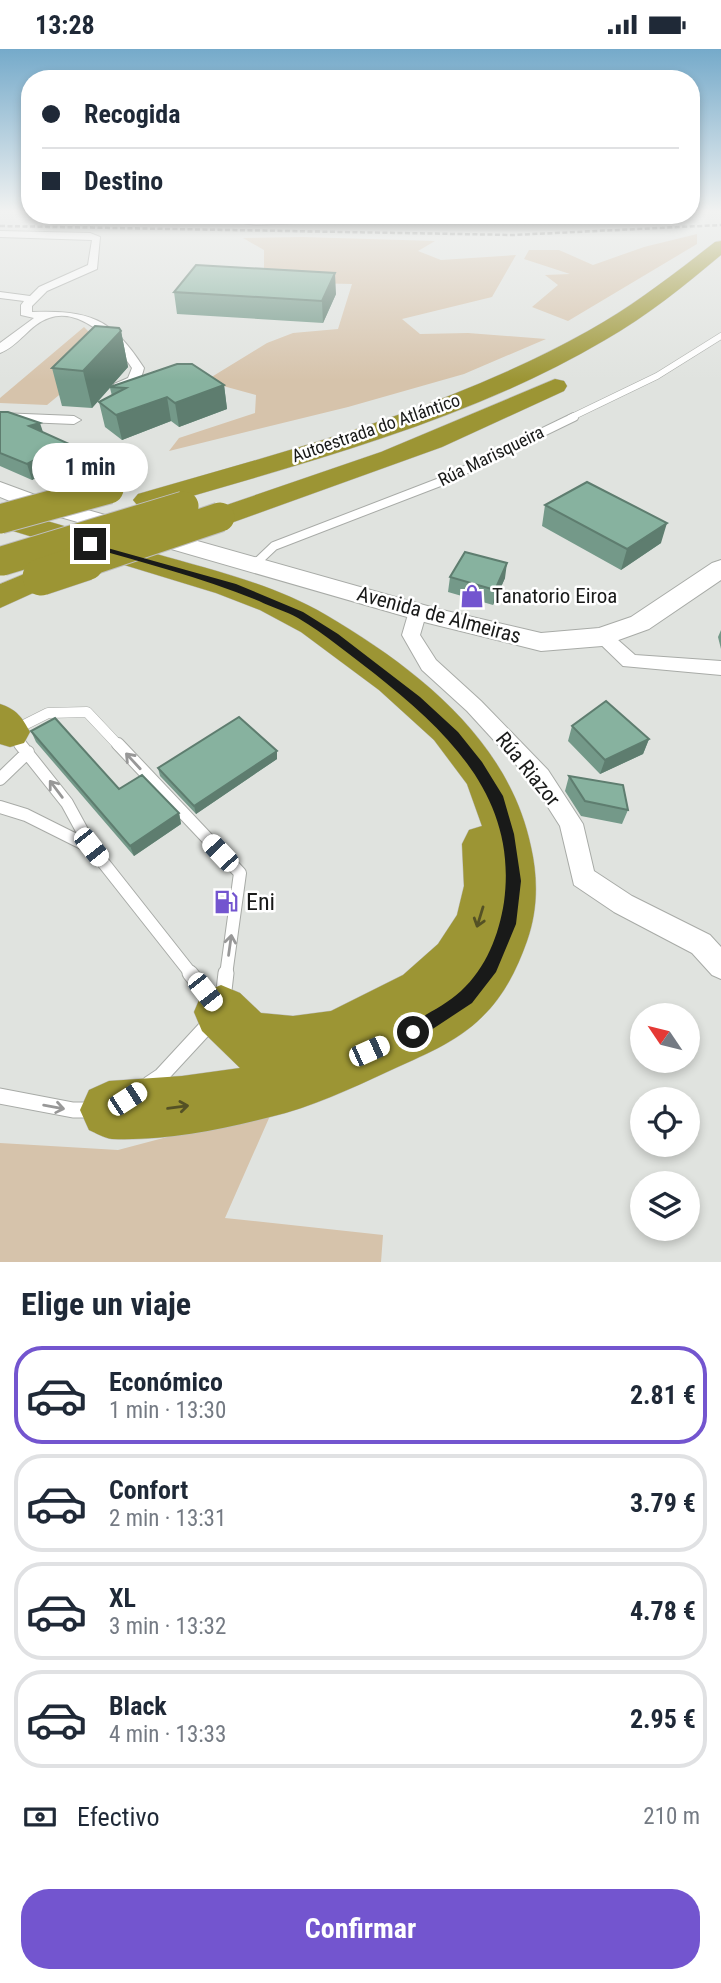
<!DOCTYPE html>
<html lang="es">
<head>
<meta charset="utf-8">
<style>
	:root { --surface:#fff; --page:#f6f6f7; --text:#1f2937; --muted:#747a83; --line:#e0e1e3; --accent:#7355cf }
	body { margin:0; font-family:"Roboto Condensed",sans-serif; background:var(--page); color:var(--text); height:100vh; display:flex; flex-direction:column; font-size:26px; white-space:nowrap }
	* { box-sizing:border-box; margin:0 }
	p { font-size:23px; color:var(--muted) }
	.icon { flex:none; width:38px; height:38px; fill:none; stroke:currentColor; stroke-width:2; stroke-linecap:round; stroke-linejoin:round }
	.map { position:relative; height:1213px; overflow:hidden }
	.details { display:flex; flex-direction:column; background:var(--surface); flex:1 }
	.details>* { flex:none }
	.top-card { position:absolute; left:21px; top:21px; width:679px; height:154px; border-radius:28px; box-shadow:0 4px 10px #0003; display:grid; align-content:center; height:154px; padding:0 21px; background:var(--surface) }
	.needle { width:46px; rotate:305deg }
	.buttons { position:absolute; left:630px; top:954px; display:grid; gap:14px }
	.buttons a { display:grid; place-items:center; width:70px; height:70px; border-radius:50%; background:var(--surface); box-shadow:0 4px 10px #0003; font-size:35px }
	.end { position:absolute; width:32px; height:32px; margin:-16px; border:9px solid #191a19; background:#fff; box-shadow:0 0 0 4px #fff }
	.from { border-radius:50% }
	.bubble { position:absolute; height:49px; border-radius:24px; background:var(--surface); box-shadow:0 4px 10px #0003; font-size:23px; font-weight:700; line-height:49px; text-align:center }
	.car { position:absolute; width:21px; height:42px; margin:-21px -10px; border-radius:9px; box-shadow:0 0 5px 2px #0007; background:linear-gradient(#fff 24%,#345 0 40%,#fff 0 76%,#345 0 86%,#fff 0) }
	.top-card b { display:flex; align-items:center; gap:24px; height:66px; font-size:26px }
	.top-card b+b { border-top:2px solid var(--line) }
	.top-card i { width:18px; height:18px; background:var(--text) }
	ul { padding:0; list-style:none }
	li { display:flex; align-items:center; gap:21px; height:98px; margin:0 14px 10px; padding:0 7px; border:4px solid var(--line); border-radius:28px }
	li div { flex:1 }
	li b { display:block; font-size:26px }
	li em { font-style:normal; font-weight:700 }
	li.selected { border-color:var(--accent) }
	li>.icon { width:63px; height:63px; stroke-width:1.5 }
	h2 { padding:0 21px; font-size:32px; line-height:84px }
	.pay { display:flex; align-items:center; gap:18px; height:77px; padding:0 21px; font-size:26px }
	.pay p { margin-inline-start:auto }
	.button { display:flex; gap:14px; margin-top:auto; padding:14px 21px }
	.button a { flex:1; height:80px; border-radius:28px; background:var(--accent); color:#fff; font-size:28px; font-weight:700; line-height:80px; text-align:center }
	.status { display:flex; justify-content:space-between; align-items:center; height:49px; padding:0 35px; background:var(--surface); direction:ltr }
	.status svg { height:19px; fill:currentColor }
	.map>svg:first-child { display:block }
	.green { fill:#d6c3ab }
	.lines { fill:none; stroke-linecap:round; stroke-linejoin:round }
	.lane-far4-casing { stroke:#a8aba7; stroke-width:7 }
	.lane-far3-casing { stroke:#a8aba7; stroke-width:10 }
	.lane-far2-casing { stroke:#a8aba7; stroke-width:11 }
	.lane-far1-casing { stroke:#a8aba7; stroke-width:14 }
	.lane-casing { stroke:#a8aba7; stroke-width:17 }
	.street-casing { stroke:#a8aba7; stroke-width:2 }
	.secondary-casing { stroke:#a8aba7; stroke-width:2 }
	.highway-casing { stroke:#bfbfbf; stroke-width:1 }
	.lane-far4 { stroke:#fff; stroke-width:6 }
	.lane-far3 { stroke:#fff; stroke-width:8 }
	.lane-far2 { stroke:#fff; stroke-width:10 }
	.lane-far1 { stroke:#fff; stroke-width:12 }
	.lane { stroke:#fff; stroke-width:15 }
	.street { fill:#fff; fill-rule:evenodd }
	.secondary { fill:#fff; fill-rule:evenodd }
	.highway { fill:#9c9534; fill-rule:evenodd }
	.rail { stroke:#7b7d7a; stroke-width:2.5; stroke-dasharray:5 2.5; stroke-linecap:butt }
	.highway-bridge-far1-casing { stroke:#bfbfbf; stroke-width:31; stroke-linecap:butt }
	.highway-bridge-casing { stroke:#bfbfbf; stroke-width:38; stroke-linecap:butt }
	.highway-bridge-far1 { stroke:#9c9534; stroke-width:29 }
	.highway-bridge { stroke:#9c9534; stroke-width:37 }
	.wall { fill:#749989 }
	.shaded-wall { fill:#5e7d6f }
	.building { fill:#87b29f; stroke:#5e7d6f; stroke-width:2 }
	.oneway { stroke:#989898 }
	.oneway2 { stroke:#545125 }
	.route { fill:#191a19 }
	.labels { text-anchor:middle; stroke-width:5; stroke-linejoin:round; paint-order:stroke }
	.far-street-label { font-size:18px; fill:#191a19; stroke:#fff }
	.poi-label { font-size:21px; fill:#191a19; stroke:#fff; text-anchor:start }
	.street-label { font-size:21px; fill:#191a19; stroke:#fff }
	.near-poi-label { font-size:24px; fill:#191a19; stroke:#fff; text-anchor:start }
</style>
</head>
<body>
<div class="status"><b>13:28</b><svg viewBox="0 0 49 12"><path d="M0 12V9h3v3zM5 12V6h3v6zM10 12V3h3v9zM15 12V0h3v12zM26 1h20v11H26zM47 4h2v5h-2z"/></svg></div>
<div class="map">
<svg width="721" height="1213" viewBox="0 0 721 1213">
	<rect width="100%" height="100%" fill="#e0e3df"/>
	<path class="green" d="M697,185V195L568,272L532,258L558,236L545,226L570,225L524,210L529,201H559L593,216L644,198Z
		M303,188L435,192L418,202L441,211L516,206L492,248L402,270L420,285L468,284L546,290L464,325L348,358L169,402L179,389L255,364L256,346L205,332L267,294L293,284L338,280L352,235L264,233V201L243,189Z
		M84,278L110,304L47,356L0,354V349Z
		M273,1060L225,1169L383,1186L381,1213H0V1094L118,1101Z"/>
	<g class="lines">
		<g class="lane-far4-casing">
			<path id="lane-far4" d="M570,369L657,327L721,287"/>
		</g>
		<g class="lane-far3-casing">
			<path id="lane-far3" d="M255,515L274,497L440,433L574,368"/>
		</g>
		<g class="lane-far2-casing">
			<path id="lane-far2" d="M255,515L257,513
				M14,687L22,697
				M0,688L48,664L87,663L119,697"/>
		</g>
		<g class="lane-far1-casing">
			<path id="lane-far1" d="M20,695L67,754L91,798L192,926
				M118,695L240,824L226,926
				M0,730L28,703
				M0,758L26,766L90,798"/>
		</g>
		<g class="lane-casing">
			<path id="lane" d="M190,924L212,952
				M223,950L226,924
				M149,1035L161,1027L210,974
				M0,1047L73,1061H93"/>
		</g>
		<g class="street-casing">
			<path id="street" d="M190,166L256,170L317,166L320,170L316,173L256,176Z
				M0,182L90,184L100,188L97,220L47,242L32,257V263C89,261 112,269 144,319C141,334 130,343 114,341V335L128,329L132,319C117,295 81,257 49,269C30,275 19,297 0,304V294L34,269L21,266V256L24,252L0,249V243L30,247L39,238L88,216L92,191L0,188Z
				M0,364L74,367L81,371L74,375L0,372Z
				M418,556L427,562L420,586L436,611L481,652L548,721L583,775L594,822L632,847L710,886L721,898V930L712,926L692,904L614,863L574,836L560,777L532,733L467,662L422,621L402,586L409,562Z
				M602,582L609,583L635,606L721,612V626L623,617L593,588L595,583Z"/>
		</g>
		<g class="secondary-casing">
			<path id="secondary" d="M0,433L38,447L438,560L541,584L599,579L631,568L712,514L721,511V531L649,580L602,597L541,602L428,574L22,457L0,448Z"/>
		</g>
		<g class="highway-casing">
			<path id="highway" d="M721,192V206C684,237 647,267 605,291C468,372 310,412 158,457L148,460L138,457L133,451L138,445C291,401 448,360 588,282C633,257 674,225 715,193Z
				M555,330L564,332L567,337L564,342L442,398L231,474L220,477L209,474L205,468L209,462L381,403Z
				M0,459C51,472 102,489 153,504C212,521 273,535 326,566C416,619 509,691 531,798C538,829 538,861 527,892C517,920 504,947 482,968C456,994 421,1007 389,1022C350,1040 312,1058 270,1068C221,1081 164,1092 112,1090C104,1089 96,1084 89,1081L80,1061L89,1041L109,1032L182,1027L240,1019L202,982L194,963L202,944L221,936L240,944L261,964L293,967L331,962L403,926L438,895L457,866L464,837L462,795L469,781L482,777L467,735L434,691L379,641L301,583L260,561L216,544L0,478Z
				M41,518L53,521L58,528L53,535L0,559V535Z
				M0,655C16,660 22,668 30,683L24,694L10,698L0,695Z"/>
		</g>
		<use href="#lane-far4" class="lane-far4"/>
		<use href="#lane-far3" class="lane-far3"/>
		<use href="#lane-far2" class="lane-far2"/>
		<use href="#lane-far1" class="lane-far1"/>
		<use href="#lane" class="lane"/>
		<use href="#street" class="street"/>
		<use href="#secondary" class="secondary"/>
		<use href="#highway" class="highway"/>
		<path class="rail" d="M0,177L514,186L721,176"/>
		<g class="highway-bridge-far1-casing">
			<path id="highway-bridge-far1" d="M0,470L109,440
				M2,512L184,457
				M81,515L220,468"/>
		</g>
		<g class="highway-bridge-casing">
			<path id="highway-bridge" d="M41,528L86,513"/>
		</g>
		<use href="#highway-bridge-far1" class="highway-bridge-far1"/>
		<use href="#highway-bridge" class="highway-bridge"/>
	</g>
	<path class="wall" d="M174,243L336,245L323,274L177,265Z
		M121,282L128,318L111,337L224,336L227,360L179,378L171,372L122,391L105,378L99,353L112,347L110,339L92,359L62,357L52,319Z
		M0,363L43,384L71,410L32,431L0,417Z
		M545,456L661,494L621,521L542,477Z
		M450,528L505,529L493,556L448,543Z
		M721,581V600L718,588Z
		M572,677L649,690L643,705L600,725L568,692Z
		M31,682L119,740L179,764L181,775L134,807L36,693Z
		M277,702V710L196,765L160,727L158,719Z
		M569,727L628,761L622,775L581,767L565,742Z"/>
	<path class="shaded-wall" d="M335,224L336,245L323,274L322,252Z
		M121,282L128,318L92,359L83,322Z
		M224,336L227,360L179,378L175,354Z
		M167,348L171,372L122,391L116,366Z
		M40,374L45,389L29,377Z
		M67,394L71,410L32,431L27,415Z
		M667,474L661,494L621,521L627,500Z
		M507,514L505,529L493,556L495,541Z
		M649,690L643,705L600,725L605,711Z
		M277,702V710L196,765L194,757Z
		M179,764L181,775L134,807L130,797Z"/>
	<path class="building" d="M196,216L335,224L322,252L174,243Z
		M95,277L119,279L121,282L83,322L52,319Z
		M177,315H192L224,336L175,354L167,348L116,366L99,353L126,339L110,338Z
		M0,363H8L40,374L29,377L67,394L27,415L0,404Z
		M587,433L667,474L627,500L545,456Z
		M465,503L507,514L495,541L450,528Z
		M606,652L649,690L605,711L572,677Z
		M239,668L277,702L194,757L158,719Z
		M55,669L119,740L142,726L179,764L130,797L31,682Z
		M569,727L623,736L628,761L585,752Z"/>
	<defs><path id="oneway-shaft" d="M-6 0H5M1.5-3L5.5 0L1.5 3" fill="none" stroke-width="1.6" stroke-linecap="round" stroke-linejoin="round" transform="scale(1.75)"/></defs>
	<g class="oneway">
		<use href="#oneway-shaft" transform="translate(133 712) rotate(-133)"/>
		<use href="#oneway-shaft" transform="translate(56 740) rotate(-127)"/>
		<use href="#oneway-shaft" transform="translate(230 896) rotate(-82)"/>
		<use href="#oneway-shaft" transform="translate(54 1058) rotate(10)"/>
	</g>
	<g class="oneway2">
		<use href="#oneway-shaft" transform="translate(480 868) rotate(107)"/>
		<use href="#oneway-shaft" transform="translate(178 1058) rotate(-8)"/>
	</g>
	<linearGradient id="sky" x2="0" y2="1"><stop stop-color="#75aaca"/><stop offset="0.49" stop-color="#f1f2f1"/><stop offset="1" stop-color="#f1f2f1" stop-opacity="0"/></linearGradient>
	<rect width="721" height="331" fill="url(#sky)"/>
	<path class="route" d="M86,493L236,535L303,563L338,585L420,648L458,683L482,713L503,747L514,785L521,832L516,875L496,923L472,954L419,989L413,992L407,989L405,983L407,977C424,966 446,956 461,942C486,919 499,886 504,853C518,749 449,684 375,625C350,606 325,585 298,569C286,562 271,558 259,552C203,529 144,514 86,497Z"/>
	<defs>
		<g id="shop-bare" transform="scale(1.89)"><path d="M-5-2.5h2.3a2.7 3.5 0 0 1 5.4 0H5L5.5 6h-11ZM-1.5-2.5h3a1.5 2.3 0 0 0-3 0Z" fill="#7355cf" stroke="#fff" stroke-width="2.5" paint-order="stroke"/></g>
		<g id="fuel-bare" transform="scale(1.89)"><path d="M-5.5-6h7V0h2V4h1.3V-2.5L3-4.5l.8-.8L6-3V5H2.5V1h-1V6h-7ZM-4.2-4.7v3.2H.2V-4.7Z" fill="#7355cf" stroke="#fff" stroke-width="2.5" paint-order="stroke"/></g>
	</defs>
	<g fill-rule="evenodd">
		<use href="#shop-bare" x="472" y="547"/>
		<use href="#fuel-bare" x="226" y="853"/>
	</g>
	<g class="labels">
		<g class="far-street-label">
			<text transform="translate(376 379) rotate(-19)" y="6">Autoestrada do Atlántico</text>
			<text transform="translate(491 407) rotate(-26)" y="6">Rúa Marisqueira</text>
		</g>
		<g class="poi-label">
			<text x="492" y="554">Tanatorio Eiroa</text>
		</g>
		<g class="street-label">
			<text transform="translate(439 566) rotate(15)" y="7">Avenida de Almeiras</text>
			<text transform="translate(528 720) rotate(51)" y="7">Rúa Riazor</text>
		</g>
		<g class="near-poi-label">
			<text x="246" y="861">Eni</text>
		</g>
	</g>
</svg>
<div class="buttons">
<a><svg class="needle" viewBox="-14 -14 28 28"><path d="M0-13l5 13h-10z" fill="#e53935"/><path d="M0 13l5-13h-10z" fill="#747a83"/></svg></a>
<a><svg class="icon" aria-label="locate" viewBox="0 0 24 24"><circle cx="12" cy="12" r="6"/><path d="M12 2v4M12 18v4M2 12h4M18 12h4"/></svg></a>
<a><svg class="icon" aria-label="layers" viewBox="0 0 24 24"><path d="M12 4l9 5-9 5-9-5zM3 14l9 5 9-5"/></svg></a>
</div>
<i class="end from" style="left:413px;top:983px"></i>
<i class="end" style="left:90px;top:495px"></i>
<div class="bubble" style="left:32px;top:394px;width:116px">1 min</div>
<i class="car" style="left:91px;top:798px;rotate:142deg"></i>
<i class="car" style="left:220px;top:804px;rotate:317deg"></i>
<i class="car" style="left:205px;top:943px;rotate:142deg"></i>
<i class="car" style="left:369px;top:1002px;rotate:66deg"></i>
<i class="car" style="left:127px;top:1050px;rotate:57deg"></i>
<div class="top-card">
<b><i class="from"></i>Recogida</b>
<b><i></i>Destino</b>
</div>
</div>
<section class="details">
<h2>Elige un viaje</h2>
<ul>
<li class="selected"><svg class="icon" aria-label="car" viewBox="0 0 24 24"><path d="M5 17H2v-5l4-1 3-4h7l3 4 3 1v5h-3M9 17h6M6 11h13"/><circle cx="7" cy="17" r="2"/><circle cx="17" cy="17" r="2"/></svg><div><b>Económico</b><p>1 min · 13:30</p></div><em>2.81 €</em></li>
<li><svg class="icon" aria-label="car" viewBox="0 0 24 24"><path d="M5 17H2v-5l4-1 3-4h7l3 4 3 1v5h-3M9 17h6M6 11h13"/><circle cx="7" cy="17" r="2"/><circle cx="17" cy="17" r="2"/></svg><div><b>Confort</b><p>2 min · 13:31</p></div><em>3.79 €</em></li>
<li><svg class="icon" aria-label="car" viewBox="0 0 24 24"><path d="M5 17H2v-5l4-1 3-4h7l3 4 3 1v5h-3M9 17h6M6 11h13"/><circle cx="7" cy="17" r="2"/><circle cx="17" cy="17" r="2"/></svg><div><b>XL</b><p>3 min · 13:32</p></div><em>4.78 €</em></li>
<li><svg class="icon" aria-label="car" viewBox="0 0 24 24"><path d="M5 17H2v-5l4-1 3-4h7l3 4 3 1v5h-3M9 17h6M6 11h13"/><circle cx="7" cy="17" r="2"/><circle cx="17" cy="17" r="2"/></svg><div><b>Black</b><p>4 min · 13:33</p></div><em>2.95 €</em></li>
</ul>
<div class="pay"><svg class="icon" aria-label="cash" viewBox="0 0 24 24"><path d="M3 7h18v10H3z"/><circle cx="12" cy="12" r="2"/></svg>Efectivo<p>210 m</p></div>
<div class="button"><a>Confirmar</a></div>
</section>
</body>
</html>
